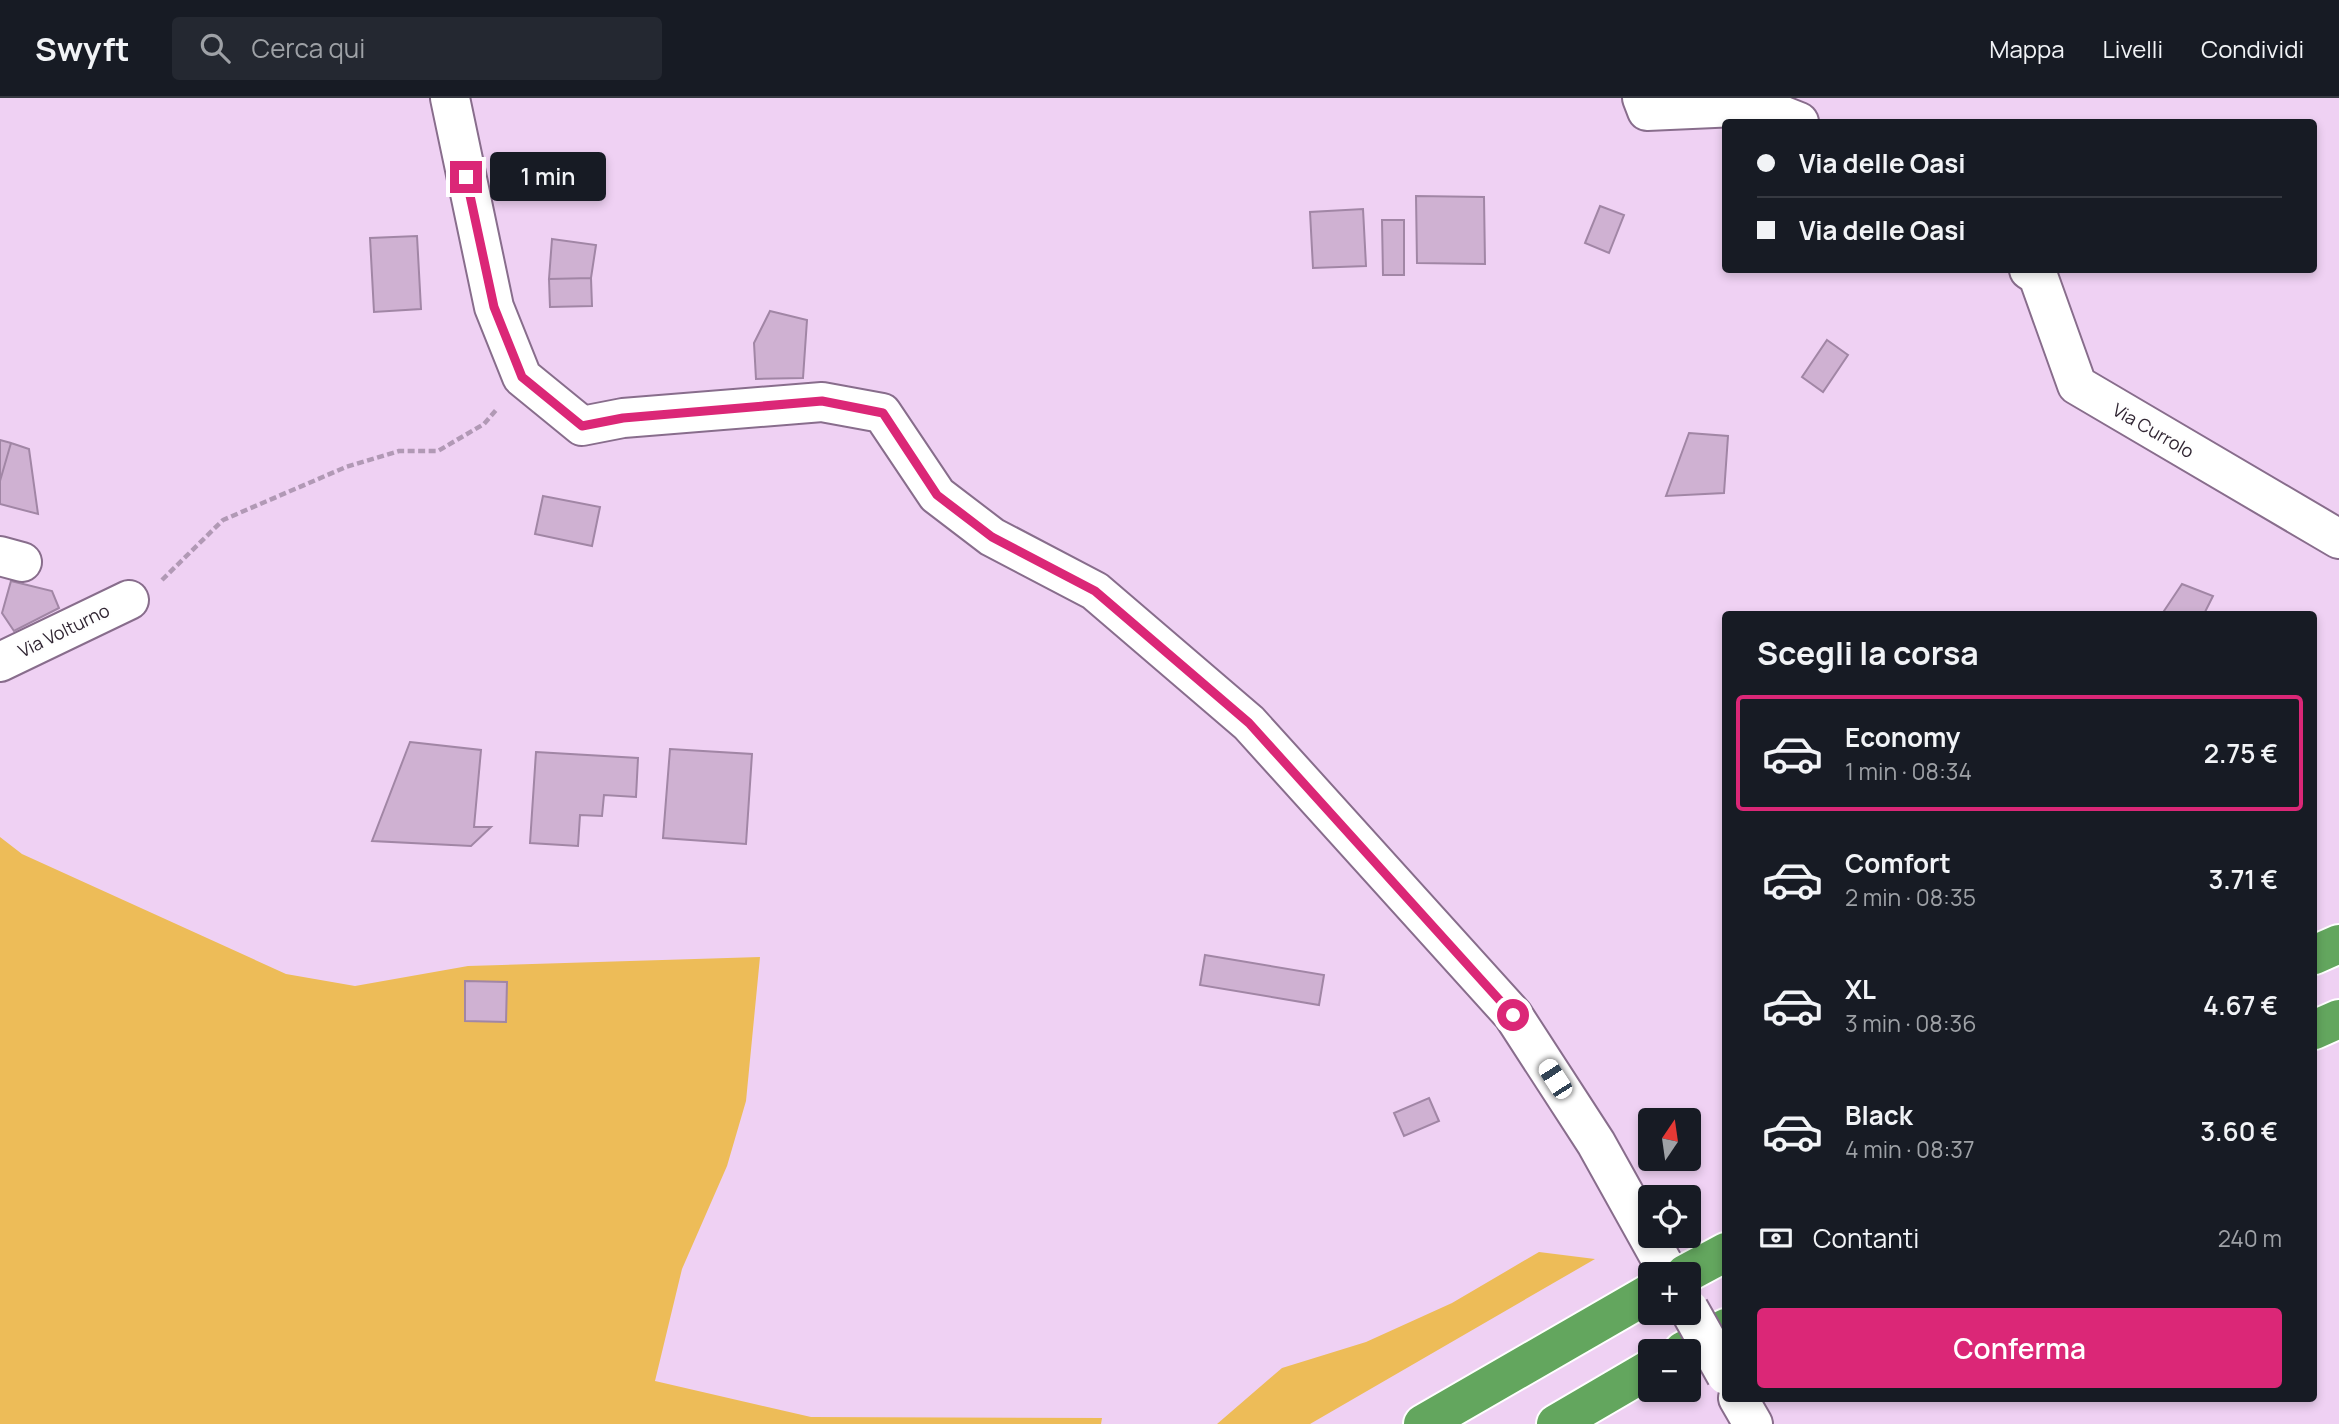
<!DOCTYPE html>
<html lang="it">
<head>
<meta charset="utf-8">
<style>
	:root { --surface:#171b24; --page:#242831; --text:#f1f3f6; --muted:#9ea1a6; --line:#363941; --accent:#db2777 }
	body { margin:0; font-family:Manrope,sans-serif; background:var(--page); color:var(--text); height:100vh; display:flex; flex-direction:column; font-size:26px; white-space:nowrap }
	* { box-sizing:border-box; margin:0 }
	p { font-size:23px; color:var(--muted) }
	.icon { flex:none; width:38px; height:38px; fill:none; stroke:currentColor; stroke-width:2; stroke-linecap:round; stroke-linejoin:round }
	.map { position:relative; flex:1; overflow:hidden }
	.details { position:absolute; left:1722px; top:513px; width:595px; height:791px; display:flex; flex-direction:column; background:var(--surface); border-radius:7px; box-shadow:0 4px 10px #0003 }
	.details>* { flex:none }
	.guide { position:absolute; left:1722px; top:21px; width:595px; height:154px; border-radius:7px; box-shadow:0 4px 10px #0003; display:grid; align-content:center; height:154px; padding:0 35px; background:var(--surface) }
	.needle { width:46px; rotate:13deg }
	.buttons { position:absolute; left:1638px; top:1010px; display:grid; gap:14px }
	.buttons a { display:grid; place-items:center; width:63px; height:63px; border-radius:7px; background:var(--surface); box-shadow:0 4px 10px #0003; font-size:35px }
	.end { position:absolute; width:32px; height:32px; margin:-16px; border:9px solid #db2777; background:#fff; box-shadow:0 0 0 4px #fff }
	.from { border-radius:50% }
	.bubble { position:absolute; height:49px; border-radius:7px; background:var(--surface); box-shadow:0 4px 10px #0003; font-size:23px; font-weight:600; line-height:49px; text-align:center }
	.car { position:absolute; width:21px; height:42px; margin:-21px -10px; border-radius:9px; box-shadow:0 0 5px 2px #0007; background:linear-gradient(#fff 24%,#345 0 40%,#fff 0 76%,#345 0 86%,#fff 0) }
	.guide b { display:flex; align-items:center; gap:24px; height:66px; font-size:26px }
	.guide b+b { border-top:2px solid var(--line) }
	.guide i { width:18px; height:18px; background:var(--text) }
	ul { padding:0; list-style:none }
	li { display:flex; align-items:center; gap:21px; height:116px; margin:0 14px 10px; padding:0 21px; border:4px solid transparent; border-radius:7px }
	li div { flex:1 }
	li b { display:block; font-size:26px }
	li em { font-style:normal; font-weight:600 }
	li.selected { border-color:var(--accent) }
	li>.icon { width:63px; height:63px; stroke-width:1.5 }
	h2 { padding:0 35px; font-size:32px; line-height:84px }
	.pay { display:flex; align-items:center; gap:18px; height:77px; padding:0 35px; font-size:26px }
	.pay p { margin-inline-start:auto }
	.primary-button { display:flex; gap:14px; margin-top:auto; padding:14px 35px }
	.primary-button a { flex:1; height:80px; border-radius:7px; background:var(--accent); color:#fff; font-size:28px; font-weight:600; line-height:80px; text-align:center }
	header { display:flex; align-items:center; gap:42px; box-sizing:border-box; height:98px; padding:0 35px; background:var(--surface); border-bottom:2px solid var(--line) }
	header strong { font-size:33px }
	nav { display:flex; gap:38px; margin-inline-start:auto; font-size:24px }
	.search { width:490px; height:63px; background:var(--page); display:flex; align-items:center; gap:18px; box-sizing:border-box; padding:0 24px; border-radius:7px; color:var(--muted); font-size:26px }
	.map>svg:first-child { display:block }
	.green { fill:#edbc58 }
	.building { fill:#cfb1d2; stroke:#a186a5; stroke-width:2 }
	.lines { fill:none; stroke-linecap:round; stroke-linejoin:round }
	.minor-casing { stroke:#886d8c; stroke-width:42 }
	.motorway-casing { stroke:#fff; stroke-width:42 }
	.path { stroke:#b199b5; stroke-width:4.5; stroke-dasharray:7 3.5; stroke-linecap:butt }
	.minor { stroke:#fff; stroke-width:38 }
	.motorway { stroke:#63a65e; stroke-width:38 }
	.minor-bridge-casing { stroke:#886d8c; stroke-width:42; stroke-linecap:butt }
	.minor-bridge { stroke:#fff; stroke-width:38 }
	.route { stroke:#db2777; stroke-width:9 }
	.labels { text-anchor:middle; stroke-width:5; stroke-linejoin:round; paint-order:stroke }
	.street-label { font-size:18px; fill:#302532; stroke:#fefefe }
</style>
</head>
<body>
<header>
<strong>Swyft</strong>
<div class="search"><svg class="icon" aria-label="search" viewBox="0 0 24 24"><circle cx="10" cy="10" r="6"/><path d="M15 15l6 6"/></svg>Cerca qui</div>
<nav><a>Mappa</a><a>Livelli</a><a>Condividi</a></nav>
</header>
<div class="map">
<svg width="2339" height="1326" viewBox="0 0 2339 1326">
	<rect width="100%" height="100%" fill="#efd1f3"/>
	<path class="green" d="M0,739L22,756L286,876L355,888L468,868L760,859L746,1003L727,1068L682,1171L655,1283L811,1319L1102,1320L1101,1326H0Z
		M1539,1154L1595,1161L1310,1326H1217L1282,1270L1366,1244L1452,1205Z"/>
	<path class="building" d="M1416,98L1484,99L1485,166L1417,165Z
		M1600,108L1624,117L1609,155L1585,145Z
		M1363,111L1366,168L1313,170L1310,114Z
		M1382,122H1404V177H1383Z
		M417,138L421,211L374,214L370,140Z
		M552,141L596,147L591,180L549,181Z
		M591,180L592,208L550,209L549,181Z
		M770,213L807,222L803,280L756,281L754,245Z
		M1827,242L1848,257L1823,294L1802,279Z
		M1689,335L1728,338L1724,395L1666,398Z
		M0,342L11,345L0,383Z
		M11,345L29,351L38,416L0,406V383Z
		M543,398L600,409L592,448L535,436Z
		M11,483L52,493L59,510L14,533L2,515Z
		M2182,486L2213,498L2204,516H2162Z
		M410,644L481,652L474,729H491L471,748L372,743Z
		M670,651L752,656L746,746L663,740Z
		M536,654L638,660L636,699L604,697L602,718L580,717L578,748L530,745Z
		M1205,857L1324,877L1319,907L1200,887Z
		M465,883L507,884L506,924L465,923Z
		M1429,1000L1439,1023L1404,1038L1394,1015Z"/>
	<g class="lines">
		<g class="minor-casing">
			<path id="minor" d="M450,0L494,209L522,279L582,328L623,320L822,304L882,315L937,397L992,439L1095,493L1249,625L1513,917L1596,1045L1669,1176
				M1642,0L1647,13L1759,8L1799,24
				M2029,172L2038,178L2077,287L2339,441
				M0,458L22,464
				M0,564L129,502
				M1738,1300L1753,1326"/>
		</g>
		<g class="motorway-casing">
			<path id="motorway" d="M2314,857L2339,846
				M2314,932L2339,921
				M1685,1176L1726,1154
				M1683,1253L1726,1230
				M1423,1326L1650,1195
				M1556,1326L1650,1271"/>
		</g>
		<path class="path" d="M162,482L223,422L346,369L399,353H438L484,326L497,311"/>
		<use href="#minor" class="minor"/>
		<use href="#motorway" class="motorway"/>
		<g class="minor-bridge-casing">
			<path id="minor-bridge" d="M1689,1211L1726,1277"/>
		</g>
		<use href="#minor-bridge" class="minor-bridge"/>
	</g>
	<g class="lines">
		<path class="route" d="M466,79L494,209L522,279L582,328L623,320L822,303L883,315L937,397L992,439L1095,493L1249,625L1513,917"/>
	</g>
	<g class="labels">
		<g class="street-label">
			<text transform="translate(2153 333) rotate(30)" y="6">Via Currolo</text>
			<text transform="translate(64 533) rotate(-26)" y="6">Via Volturno</text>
		</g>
	</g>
</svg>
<div class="buttons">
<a><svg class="needle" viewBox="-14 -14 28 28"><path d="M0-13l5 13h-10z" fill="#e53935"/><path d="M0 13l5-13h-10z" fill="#9ea1a6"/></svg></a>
<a><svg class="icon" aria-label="locate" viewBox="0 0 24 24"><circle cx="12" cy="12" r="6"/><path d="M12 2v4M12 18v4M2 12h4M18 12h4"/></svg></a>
<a>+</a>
<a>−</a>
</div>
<i class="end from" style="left:1513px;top:917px"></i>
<i class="end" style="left:466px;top:79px"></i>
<div class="bubble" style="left:490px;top:54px;width:116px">1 min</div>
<i class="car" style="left:1555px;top:981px;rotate:327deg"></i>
<div class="guide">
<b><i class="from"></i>Via delle Oasi</b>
<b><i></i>Via delle Oasi</b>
</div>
<section class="details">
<h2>Scegli la corsa</h2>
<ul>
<li class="selected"><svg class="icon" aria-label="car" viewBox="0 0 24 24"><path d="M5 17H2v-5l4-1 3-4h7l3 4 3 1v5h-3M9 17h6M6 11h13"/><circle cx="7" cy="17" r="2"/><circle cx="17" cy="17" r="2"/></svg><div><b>Economy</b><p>1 min · 08:34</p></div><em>2.75 €</em></li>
<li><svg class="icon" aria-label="car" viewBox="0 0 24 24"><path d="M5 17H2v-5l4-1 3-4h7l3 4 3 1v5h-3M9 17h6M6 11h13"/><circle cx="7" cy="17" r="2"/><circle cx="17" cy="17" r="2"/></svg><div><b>Comfort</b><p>2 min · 08:35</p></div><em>3.71 €</em></li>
<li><svg class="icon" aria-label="car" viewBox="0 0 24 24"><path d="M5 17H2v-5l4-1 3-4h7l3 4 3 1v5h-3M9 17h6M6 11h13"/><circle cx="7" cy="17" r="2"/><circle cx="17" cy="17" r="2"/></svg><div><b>XL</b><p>3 min · 08:36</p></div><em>4.67 €</em></li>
<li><svg class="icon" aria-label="car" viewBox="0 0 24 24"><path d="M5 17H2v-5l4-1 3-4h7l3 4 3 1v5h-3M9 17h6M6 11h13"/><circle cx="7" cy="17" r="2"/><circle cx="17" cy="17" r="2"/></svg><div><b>Black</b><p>4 min · 08:37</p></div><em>3.60 €</em></li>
</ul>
<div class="pay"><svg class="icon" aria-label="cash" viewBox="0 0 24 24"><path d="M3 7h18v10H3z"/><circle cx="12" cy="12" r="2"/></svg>Contanti<p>240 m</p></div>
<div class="primary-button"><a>Conferma</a></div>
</section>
</div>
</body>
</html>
